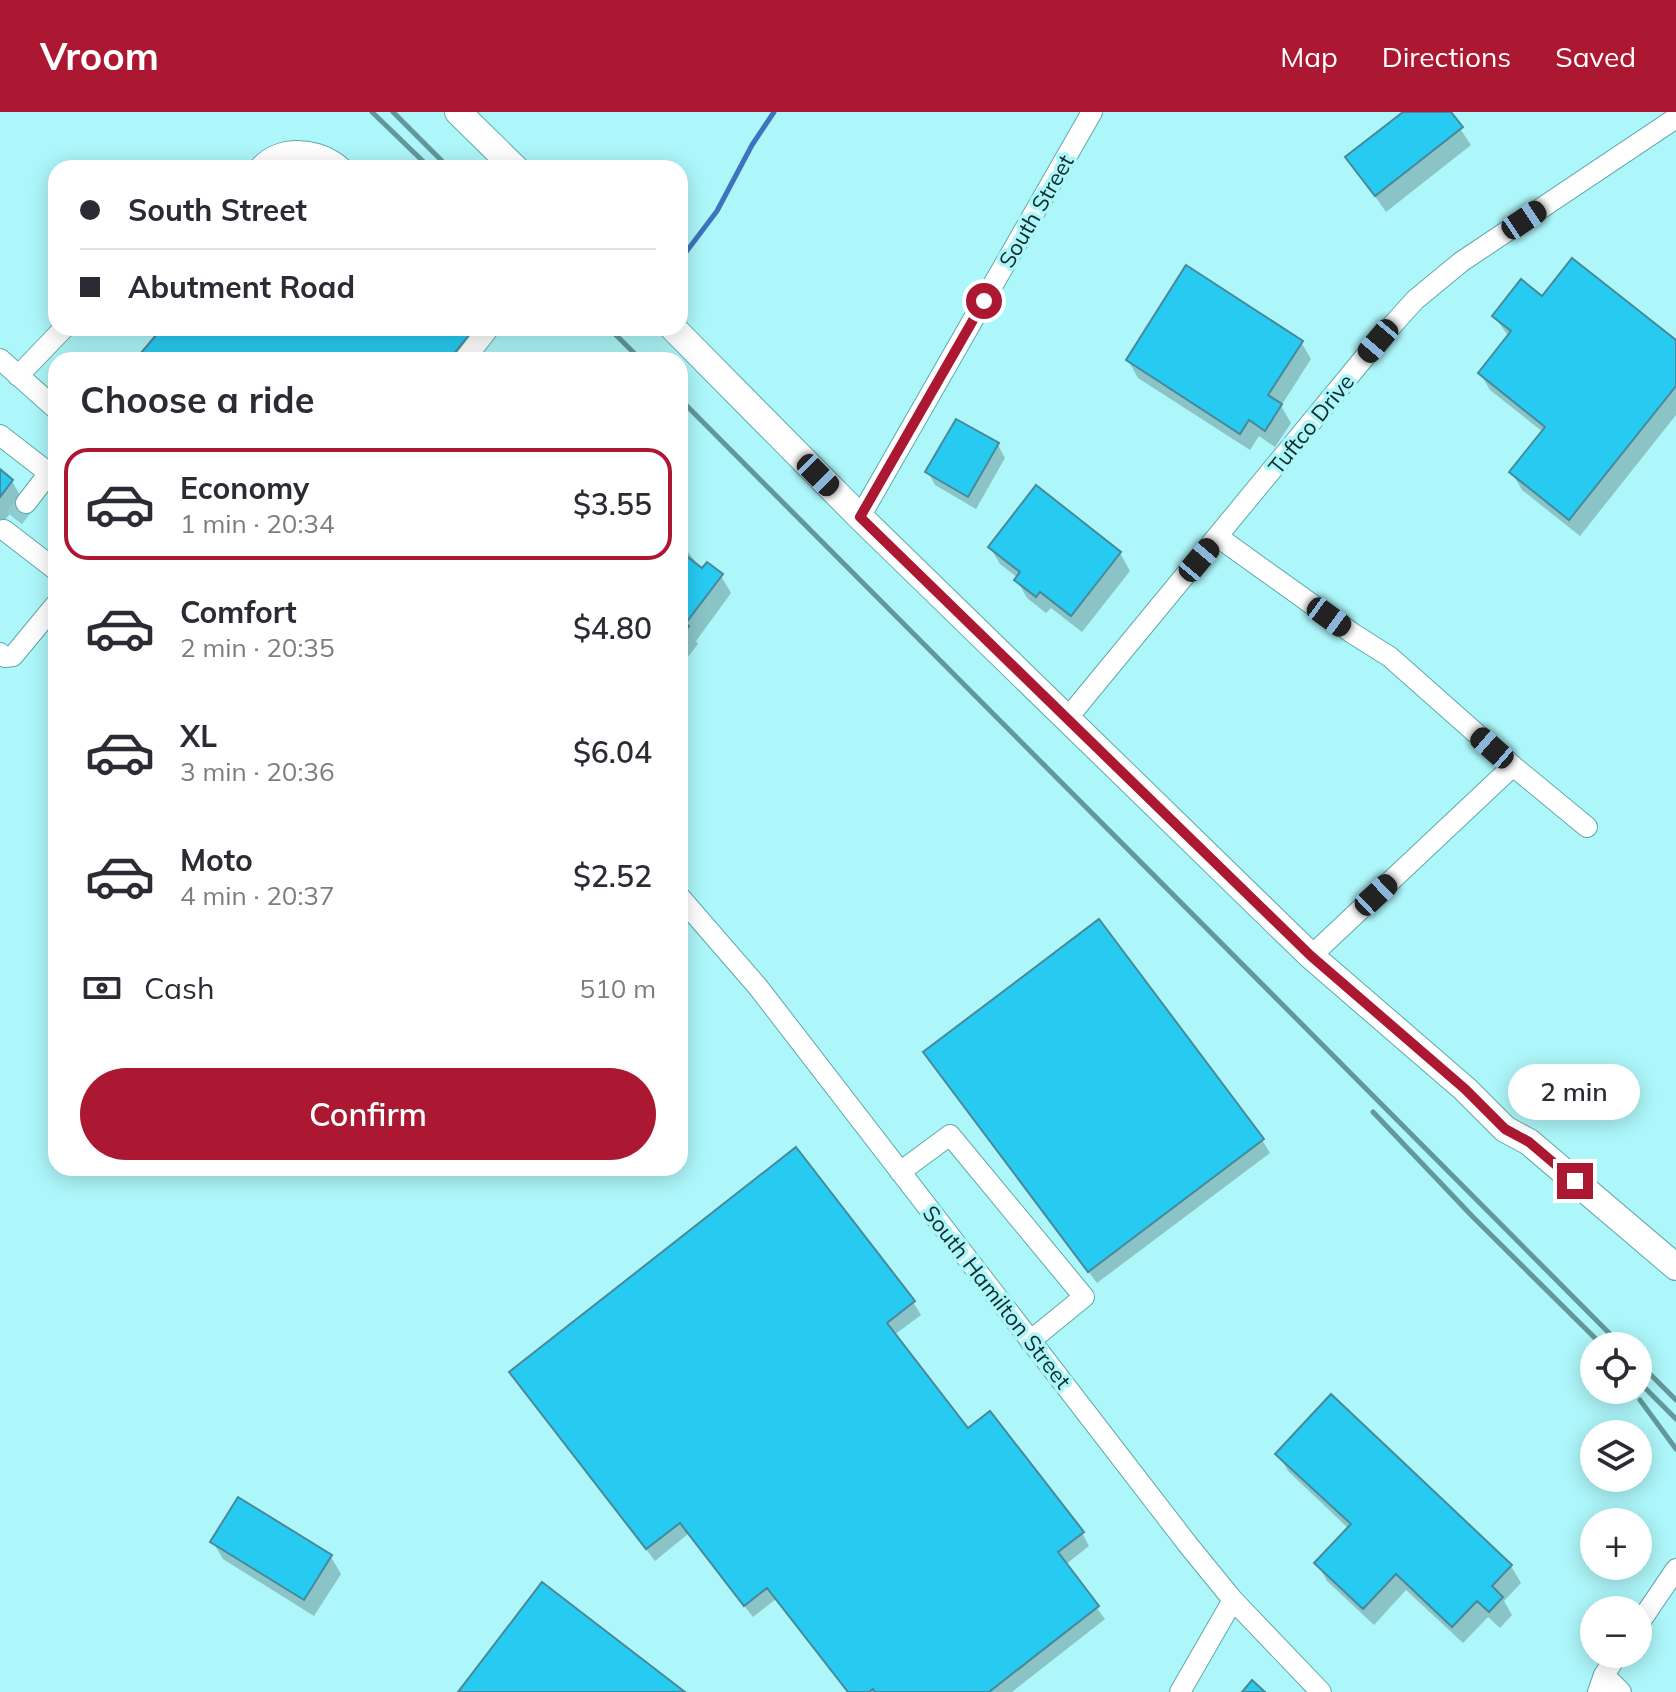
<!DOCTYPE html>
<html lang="en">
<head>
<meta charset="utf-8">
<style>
	:root { --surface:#fff; --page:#f2f2f3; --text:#2b2b33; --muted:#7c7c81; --line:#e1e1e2; --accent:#ac1732 }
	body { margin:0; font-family:Mulish,sans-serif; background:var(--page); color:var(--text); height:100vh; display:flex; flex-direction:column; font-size:30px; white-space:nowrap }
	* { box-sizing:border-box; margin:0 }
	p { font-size:26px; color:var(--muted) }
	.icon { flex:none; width:44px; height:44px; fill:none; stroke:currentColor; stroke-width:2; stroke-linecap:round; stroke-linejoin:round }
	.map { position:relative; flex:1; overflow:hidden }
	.side { position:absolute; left:48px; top:240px; width:640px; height:824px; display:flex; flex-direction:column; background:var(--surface); border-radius:24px; box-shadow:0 4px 20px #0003 }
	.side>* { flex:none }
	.banner { position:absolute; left:48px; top:48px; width:640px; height:176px; border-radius:24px; box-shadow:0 4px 20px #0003; display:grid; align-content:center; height:176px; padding:0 32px; background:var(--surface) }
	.tools { position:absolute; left:1580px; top:1220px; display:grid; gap:16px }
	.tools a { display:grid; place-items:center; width:72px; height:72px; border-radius:50%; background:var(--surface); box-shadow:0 4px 20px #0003; font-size:40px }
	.end { position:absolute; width:36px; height:36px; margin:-18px; border:10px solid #ac1732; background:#fff; box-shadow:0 0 0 4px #fff }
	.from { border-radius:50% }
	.bubble { position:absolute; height:56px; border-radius:28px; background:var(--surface); box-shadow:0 4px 20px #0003; font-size:26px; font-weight:600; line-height:56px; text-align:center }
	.car { position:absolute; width:24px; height:48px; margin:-24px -12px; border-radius:10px; box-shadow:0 0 6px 2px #0007; background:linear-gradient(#222 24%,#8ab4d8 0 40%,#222 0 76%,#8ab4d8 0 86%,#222 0) }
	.banner b { display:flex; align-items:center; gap:28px; height:76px; font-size:30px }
	.banner b+b { border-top:2px solid var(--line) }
	.banner i { width:20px; height:20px; background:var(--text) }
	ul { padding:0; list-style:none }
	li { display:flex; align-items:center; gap:24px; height:112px; margin:0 16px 12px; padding:0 16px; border:4px solid transparent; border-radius:24px }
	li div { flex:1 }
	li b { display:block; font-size:30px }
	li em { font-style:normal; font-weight:600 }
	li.active { border-color:var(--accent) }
	li>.icon { width:72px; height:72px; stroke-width:1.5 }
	h2 { padding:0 32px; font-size:36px; line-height:96px }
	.pay { display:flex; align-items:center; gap:20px; height:88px; padding:0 32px; font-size:30px }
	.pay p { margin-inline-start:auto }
	.primary-button { display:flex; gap:16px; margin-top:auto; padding:16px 32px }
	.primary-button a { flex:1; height:92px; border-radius:48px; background:var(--accent); color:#fff; font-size:32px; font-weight:600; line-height:92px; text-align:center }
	header { display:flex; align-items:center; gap:48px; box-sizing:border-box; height:112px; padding:0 40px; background:var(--accent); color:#fff }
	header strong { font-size:38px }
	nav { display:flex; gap:44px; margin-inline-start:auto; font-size:28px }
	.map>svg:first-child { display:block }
	.shadow { fill:#0003 }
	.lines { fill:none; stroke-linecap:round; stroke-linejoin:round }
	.stream { stroke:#3d74bd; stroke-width:5 }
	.building { fill:#27cbf2; stroke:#48889b; stroke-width:2 }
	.minor-tunnel { stroke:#8dcdd0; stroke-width:20; stroke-dasharray:20 10; stroke-linecap:butt }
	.minor-casing { stroke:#60a8ab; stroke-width:22 }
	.major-casing { stroke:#60a8ab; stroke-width:28 }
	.minor { stroke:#fff; stroke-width:20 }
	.major { stroke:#fff; stroke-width:26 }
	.rail { stroke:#62989a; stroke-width:5 }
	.route { stroke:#ac1732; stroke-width:10 }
	.labels { text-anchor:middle; stroke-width:7; stroke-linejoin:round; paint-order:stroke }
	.street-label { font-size:22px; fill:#0c2b2c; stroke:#adf6f9 }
</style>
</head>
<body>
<header>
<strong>Vroom</strong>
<nav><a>Map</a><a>Directions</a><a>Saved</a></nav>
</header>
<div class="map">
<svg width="1676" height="1580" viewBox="0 0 1676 1580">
	<rect width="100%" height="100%" fill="#adf6f9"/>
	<path class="shadow" d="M1406,0H1449L1471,33L1386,100L1348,46Z
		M1494,204L1676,231V303L1580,424L1522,378L1512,361L1543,320L1490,278L1480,261L1509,225Z
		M164,216H485L473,248H138Z
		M1301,230L1311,247L1281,294L1291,311L1275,335L1259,324L1250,338L1138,266L1128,248Z
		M998,333L1005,346L976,397L935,373L928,360Z
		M0,360L12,369L22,387L0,414Z
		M1036,376L1120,441L1130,459L1082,520L1051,496L1046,501L1027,486L1017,468L1018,466L1000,452L990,435Z
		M680,430L703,459L721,464L731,481L696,529L698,532L687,546L682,543L680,546Z
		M933,953L1262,1028L1270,1041L1097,1171Z
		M913,1190L921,1203L894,1223L968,1319L1082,1421L1089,1434L1065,1453L1105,1507L1012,1580H848L776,1487L753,1505L688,1422L655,1449L511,1260Z
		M1278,1342L1511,1454L1521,1471L1504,1489L1512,1503L1500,1516L1488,1505L1463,1531L1406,1478L1374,1513L1327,1469L1317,1451L1349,1417L1288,1359Z
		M213,1430L331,1445L341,1462L314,1504L223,1447Z"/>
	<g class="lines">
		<path class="stream" d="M680,148L717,99L752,33L774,0"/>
	</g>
	<path class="building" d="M1403,0H1451L1463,15L1375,84L1345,45Z
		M1572,146L1676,228V274L1569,408L1509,360L1545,315L1478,261L1511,219L1492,204L1521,167L1542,184Z
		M1186,153L1303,229L1268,283L1282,292L1265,319L1249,308L1240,322L1126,248Z
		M162,216H475L449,248H135Z
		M956,307L999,331L968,385L925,360Z
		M0,357L13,368L0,385Z
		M1036,373L1121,440L1071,504L1040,480L1036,485L1014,468L1020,460L988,435Z
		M680,428L686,432L680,439L702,456L707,450L723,462L686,511L689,514L680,526Z
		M1099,807L1264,1027L1088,1160L923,940Z
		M796,1035L915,1189L887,1211L968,1316L990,1299L1084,1420L1058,1440L1099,1494L989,1580H875L873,1577L869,1580H848L767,1476L744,1494L680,1411L646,1437L509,1260Z
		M1331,1282L1512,1453L1492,1474L1503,1485L1489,1500L1477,1489L1452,1515L1396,1462L1363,1497L1314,1451L1351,1412L1275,1342Z
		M238,1385L332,1443L304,1488L210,1430Z
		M542,1470L685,1580H458Z
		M1252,1568L1265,1580H1242Z"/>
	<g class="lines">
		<path class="minor-tunnel" d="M14,406L26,391"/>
		<g class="minor-casing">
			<path id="minor" d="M259,56C280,31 320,36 342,56
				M0,247L56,297
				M464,248L489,216
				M18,264L64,216
				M0,323L49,361L26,391
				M860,405L1092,0
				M4,418L56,458
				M1218,425L1352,521L1390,545L1513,654L1587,715
				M0,541L5,545L13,544L56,492
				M1066,608L1378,229L1415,188L1461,150L1676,6
				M680,785L758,875L1189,1434L1233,1488L1321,1580
				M1311,844L1513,654
				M900,1060L950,1023L1084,1185L1030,1229
				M1638,1513L1676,1457
				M1604,1563L1621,1580
				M1180,1580L1233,1488
				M1598,1580L1604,1563L1618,1542"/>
		</g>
		<g class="major-casing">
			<path id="major" d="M458,0L515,56
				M673,216L860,405L1311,844L1465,977L1505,1017L1529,1030L1676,1155"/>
		</g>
		<use href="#minor" class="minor"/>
		<use href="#major" class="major"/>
		<path class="rail" d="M372,0L430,56
			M393,0L449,56
			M609,216L641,248
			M680,287L1622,1234
			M1373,1000L1473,1105L1603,1234
			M1638,1250L1676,1288
			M1638,1269L1676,1307
			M1640,1288L1676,1337"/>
	</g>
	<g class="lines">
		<path class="route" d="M984,189L860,405L1311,844L1465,977L1505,1017L1529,1030L1575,1069"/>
	</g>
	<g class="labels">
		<g class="street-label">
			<text transform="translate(1036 99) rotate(-60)" y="8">South Street</text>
			<text transform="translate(1311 312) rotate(-51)" y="8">Tuftco Drive</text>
			<text transform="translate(997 1185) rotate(52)" y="8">South Hamilton Street</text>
		</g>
	</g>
</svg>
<div class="tools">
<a><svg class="icon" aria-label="locate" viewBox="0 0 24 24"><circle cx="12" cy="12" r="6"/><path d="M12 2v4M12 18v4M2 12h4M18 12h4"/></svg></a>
<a><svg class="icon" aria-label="layers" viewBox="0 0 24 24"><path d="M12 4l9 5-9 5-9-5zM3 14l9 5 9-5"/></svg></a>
<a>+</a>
<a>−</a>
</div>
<i class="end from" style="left:984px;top:189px"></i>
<i class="end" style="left:1575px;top:1069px"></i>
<div class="bubble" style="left:1508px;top:952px;width:132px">2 min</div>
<i class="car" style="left:1524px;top:108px;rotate:56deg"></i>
<i class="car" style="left:1378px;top:229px;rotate:220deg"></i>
<i class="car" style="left:818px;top:363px;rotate:135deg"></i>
<i class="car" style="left:1199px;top:448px;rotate:40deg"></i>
<i class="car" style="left:1329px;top:505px;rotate:126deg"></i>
<i class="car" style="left:1492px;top:636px;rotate:311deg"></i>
<i class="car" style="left:1376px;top:783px;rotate:47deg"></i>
<div class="banner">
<b><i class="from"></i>South Street</b>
<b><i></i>Abutment Road</b>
</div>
<section class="side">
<h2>Choose a ride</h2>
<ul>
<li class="active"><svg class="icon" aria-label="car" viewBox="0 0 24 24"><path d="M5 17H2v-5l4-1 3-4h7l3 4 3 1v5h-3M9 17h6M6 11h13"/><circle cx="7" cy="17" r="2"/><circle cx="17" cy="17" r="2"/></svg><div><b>Economy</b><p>1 min · 20:34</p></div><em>$3.55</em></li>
<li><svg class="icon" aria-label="car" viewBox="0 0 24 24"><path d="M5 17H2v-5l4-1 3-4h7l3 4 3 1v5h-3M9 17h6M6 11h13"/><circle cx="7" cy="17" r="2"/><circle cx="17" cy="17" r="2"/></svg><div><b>Comfort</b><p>2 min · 20:35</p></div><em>$4.80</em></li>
<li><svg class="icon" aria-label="car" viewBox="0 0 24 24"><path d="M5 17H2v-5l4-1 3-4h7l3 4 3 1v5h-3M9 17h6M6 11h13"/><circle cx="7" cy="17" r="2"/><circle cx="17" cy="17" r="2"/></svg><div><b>XL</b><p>3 min · 20:36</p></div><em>$6.04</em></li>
<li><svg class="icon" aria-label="car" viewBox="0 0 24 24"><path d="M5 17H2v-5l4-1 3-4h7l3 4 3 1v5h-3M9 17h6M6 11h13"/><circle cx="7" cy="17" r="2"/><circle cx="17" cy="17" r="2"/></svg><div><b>Moto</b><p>4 min · 20:37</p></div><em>$2.52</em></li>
</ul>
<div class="pay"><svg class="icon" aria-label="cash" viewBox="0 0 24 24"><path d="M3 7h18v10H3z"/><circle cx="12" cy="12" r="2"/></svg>Cash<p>510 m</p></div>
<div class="primary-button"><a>Confirm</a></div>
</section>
</div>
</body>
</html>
